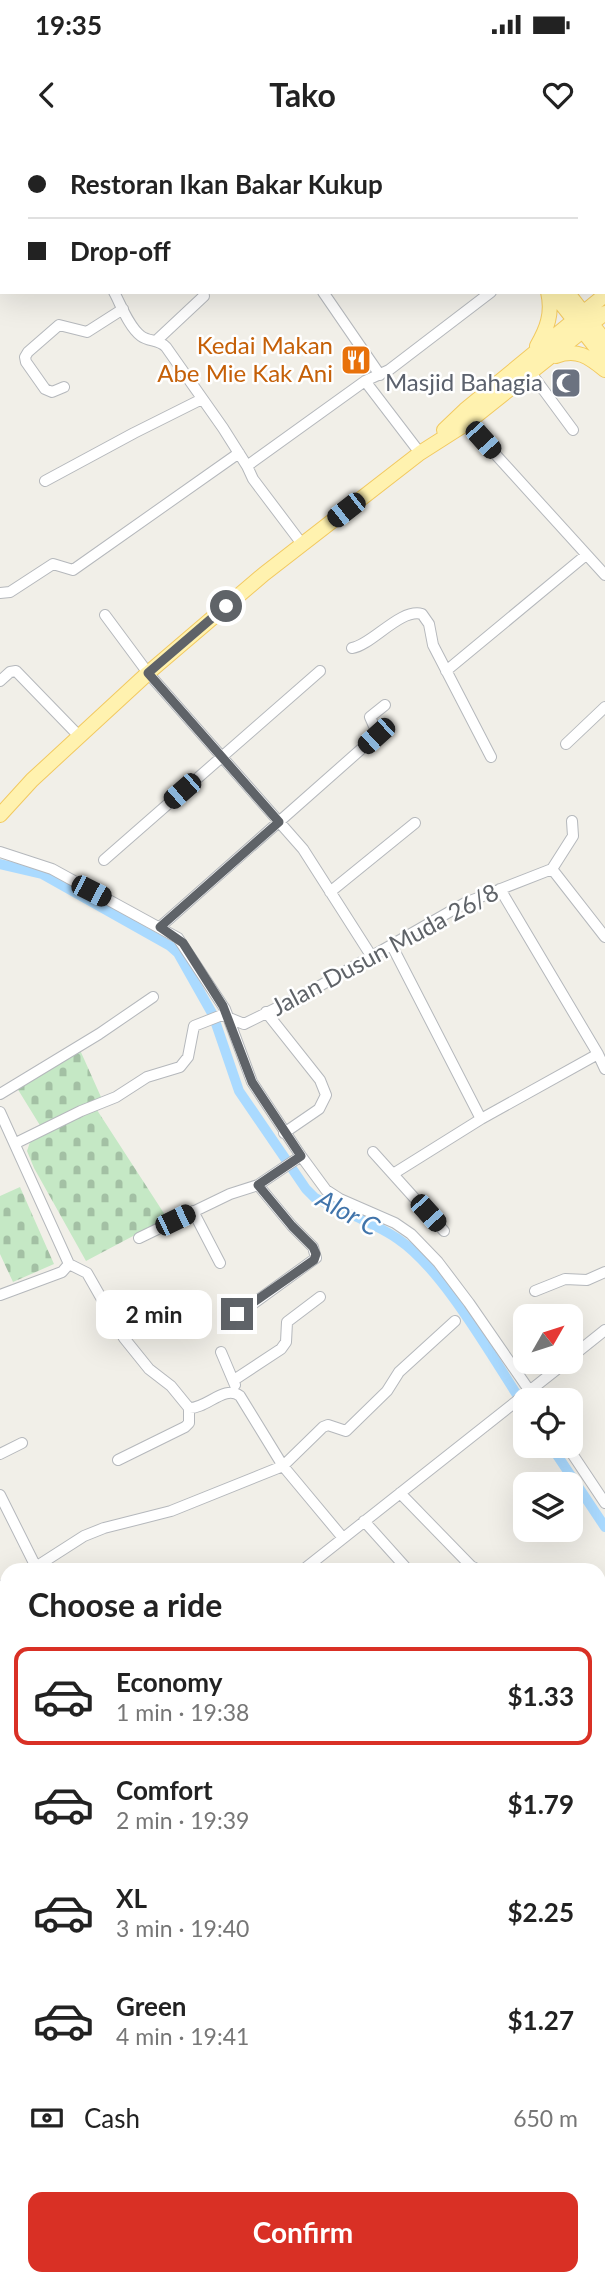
<!DOCTYPE html>
<html lang="en">
<head>
<meta charset="utf-8">
<style>
	:root { --surface:#fff; --page:#f6f6f6; --text:#222; --muted:#767676; --line:#e0e0e0; --accent:#d93025 }
	body { margin:0; font-family:Lato,sans-serif; background:var(--page); color:var(--text); height:100vh; display:flex; flex-direction:column; font-size:26px; white-space:nowrap }
	* { box-sizing:border-box; margin:0 }
	p { font-size:23px; color:var(--muted) }
	.icon { flex:none; width:38px; height:38px; fill:none; stroke:currentColor; stroke-width:2; stroke-linecap:round; stroke-linejoin:round }
	.map { position:relative; flex:1; overflow:hidden }
	.drawer { position:absolute; left:0px; top:1423px; width:606px; height:723px; display:flex; flex-direction:column; background:var(--surface); border-radius:21px 21px 0 0; box-shadow:0 7px 28px #0002 }
	.drawer>* { flex:none }
	.hud { position:absolute; left:0px; top:0px; width:606px; height:154px; box-shadow:0 7px 28px #0002; display:grid; align-content:center; height:154px; padding:0 28px; background:var(--surface) }
	.needle { width:46px; rotate:51deg }
	.tools { position:absolute; left:513px; top:1164px; display:grid; gap:14px }
	.tools a { display:grid; place-items:center; width:70px; height:70px; border-radius:14px; background:var(--surface); box-shadow:0 7px 28px #0002; font-size:35px }
	.end { position:absolute; width:32px; height:32px; margin:-16px; border:9px solid #5f6368; background:#fff; box-shadow:0 0 0 4px #fff }
	.from { border-radius:50% }
	.bubble { position:absolute; height:49px; border-radius:14px; background:var(--surface); box-shadow:0 7px 28px #0002; font-size:23px; font-weight:700; line-height:49px; text-align:center }
	.car { position:absolute; width:21px; height:42px; margin:-21px -10px; border-radius:9px; box-shadow:0 0 5px 2px #0007; background:linear-gradient(#222 24%,#8ab4d8 0 40%,#222 0 76%,#8ab4d8 0 86%,#222 0) }
	.hud b { display:flex; align-items:center; gap:24px; height:66px; font-size:26px }
	.hud b+b { border-top:2px solid var(--line) }
	.hud i { width:18px; height:18px; background:var(--text) }
	ul { padding:0; list-style:none }
	li { display:flex; align-items:center; gap:21px; height:98px; margin:0 14px 10px; padding:0 14px; border:4px solid transparent; border-radius:14px }
	li div { flex:1 }
	li b { display:block; font-size:26px }
	li em { font-style:normal; font-weight:700 }
	li.selected { border-color:var(--accent) }
	li>.icon { width:63px; height:63px; stroke-width:1.5 }
	h2 { padding:0 28px; font-size:32px; line-height:84px }
	.pay { display:flex; align-items:center; gap:18px; height:77px; padding:0 28px; font-size:26px }
	.pay p { margin-inline-start:auto }
	.cta { display:flex; gap:14px; margin-top:auto; padding:14px 28px }
	.cta a { flex:1; height:80px; border-radius:14px; background:var(--accent); color:#fff; font-size:28px; font-weight:700; line-height:80px; text-align:center }
	.status { display:flex; justify-content:space-between; align-items:center; height:49px; padding:0 35px; background:var(--surface); direction:ltr }
	.status svg { height:19px; fill:currentColor }
	header { display:flex; justify-content:space-between; align-items:center; height:91px; padding:0 28px; background:var(--surface); font-size:32px; font-weight:700 }
	.map>svg:first-child { display:block }
	.cemetery { fill:url(#cemetery-stones) }
	.lines { fill:none; stroke-linecap:round; stroke-linejoin:round }
	.canal { stroke:#aadaff; stroke-width:10 }
	.minor-casing { stroke:#b5b8bc; stroke-width:12 }
	.major-casing { stroke:#f2c960; stroke-width:16 }
	.minor { stroke:#fff; stroke-width:10 }
	.major { stroke:#fff2af; stroke-width:14 }
	.route { stroke:#5f6368; stroke-width:9 }
	.labels { text-anchor:middle; stroke-width:5; stroke-linejoin:round; paint-order:stroke }
	.food-label { font-size:24px; fill:#c56008; stroke:#fff; text-anchor:end }
	.worship-label { font-size:24px; fill:#5b616d; stroke:#fff; text-anchor:end }
	.street-label { font-size:24px; fill:#5f6368; stroke:#fff }
	.water-label { font-size:26px; font-style:italic; fill:#4174aa; stroke:#fff }
</style>
</head>
<body>
<div class="status"><b>19:35</b><svg viewBox="0 0 49 12"><path d="M0 12V9h3v3zM5 12V6h3v6zM10 12V3h3v9zM15 12V0h3v12zM26 1h20v11H26zM47 4h2v5h-2z"/></svg></div>
<header><svg class="icon" aria-label="back" viewBox="0 0 24 24"><path d="M15 5l-7 7 7 7"/></svg>Tako<svg class="icon" aria-label="heart" viewBox="0 0 24 24"><path d="M12 20l-8-8c-3-5 5-10 8-4 3-6 11-1 8 4z"/></svg></header>
<div class="map">
<svg width="605" height="2144" viewBox="0 0 605 2144">
	<defs>
		<pattern id="cemetery-stones" width="16" height="16" patternUnits="userSpaceOnUse" patternTransform="scale(1.75)"><rect width="16" height="16" fill="#c5e8c5"/><path d="M2 7V4a2 2 0 0 1 4 0v3zM10 15v-3a2 2 0 0 1 4 0v3z" fill="#a3c0a4"/></pattern>
	</defs>
	<rect width="100%" height="100%" fill="#f1efe8"/>
	<path class="cemetery" d="M80,910L101,957L41,987L17,948Z
		M97,970L167,1078L86,1121L34,1028L27,1011L31,999Z
		M20,1047L54,1124L13,1142L0,1114V1056Z"/>
	<g class="lines">
		<path class="canal" d="M0,724L42,734L170,806L178,813L213,875L239,951L306,1049L315,1058C342,1071 373,1082 398,1099C444,1130 493,1219 525,1267
			M551,1306L605,1387"/>
		<g class="minor-casing">
			<path id="minor" d="M200,0L201,2
				M312,0L313,2
				M125,2L127,0
				M0,102L2,100
				M114,152C121,165 129,187 141,196C149,202 158,199 166,207L223,288L247,326L253,339L302,404
				M323,152L380,235
				M157,200L204,156
				M531,233L573,290
				M365,241L420,313
				M64,247L52,252L45,249L26,222L25,217L28,212L59,185L87,192L123,169
				M467,283L605,435
				M247,326L365,241L389,230L491,152
				M45,341L134,293L202,259
				M0,453L10,452L53,424L73,430L239,313
				M105,475L148,533L303,709L372,817
				M352,508C372,505 400,468 422,474L429,484L433,505L491,617
				M446,531L586,415
				M0,541L10,532L16,531L79,596
				M566,604L605,567
				M0,712L52,729L178,798L225,869L252,942L301,1016L326,1050L340,1059L395,1083L411,1094L438,1122L469,1163L536,1260
				M104,720L320,531
				M552,729L605,797
				M552,729L573,696L572,681
				M500,749L598,914L605,929
				M330,752L415,683
				M160,787L376,596L377,593L370,577L385,565
				M392,806L481,979
				M266,872L320,940L326,955L319,969L284,993
				M0,954L99,894L153,857
				M0,972L69,1124L62,1132L0,1155
				M16,1003L81,971L116,957L147,937L180,927L188,917L194,886L222,875L244,884L309,852L465,763L552,729
				M373,1012L444,1091
				M393,1034L481,979L598,914
				M193,1071L220,1123
				M139,1098L230,1054L258,1045L301,1016
				M69,1124L87,1133L124,1198L149,1229L171,1246L189,1268C206,1269 225,1244 240,1256L283,1326L343,1398
				M535,1151L565,1139L587,1140L605,1132
				M233,1173L243,1171L316,1118L313,1107L292,1086L258,1045
				M221,1212L235,1245
				M570,1218L605,1190
				M234,1240L281,1209L286,1202L287,1182L320,1157
				M567,1306L605,1363
				M0,1314L22,1303
				M118,1320L185,1287L189,1283V1268
				M400,1353L471,1426L479,1430
				M0,1355L36,1427
				M364,1381L408,1430
				M31,1430L84,1396L104,1388L171,1371L283,1326L323,1287L328,1285L346,1291L387,1251L399,1232L455,1181
				M303,1430L566,1222
				M0,1447L7,1443
				M0,1523L7,1537
				M598,1557L605,1566
				M598,1636L605,1633
				M0,1648L7,1644
				M598,1659L605,1671
				M598,1796L605,1792
				M598,1855L605,1850
				M0,1893L7,1905
				M598,2058L605,2063
				M0,2088L7,2086
				M45,2138L48,2144
				M150,2138L154,2144
				M515,2138L518,2144"/>
		</g>
		<g class="major-casing">
			<path id="major" d="M437,0L439,2
				M552,152L605,219
				M567,152L605,201
				M537,206C547,189 553,173 548,152
				M556,216C577,208 589,217 605,230
				M444,290L465,270L605,155
				M0,675L32,640L148,533L264,434L420,313L467,283L605,173
				M598,1937L605,1933
				M260,2144L268,2138"/>
		</g>
		<use href="#minor" class="minor"/>
		<use href="#major" class="major"/>
	</g>
	<g class="lines">
		<path class="route" d="M226,466L148,533L279,682L160,787L183,803L223,866L252,942L301,1016L258,1045L292,1086L313,1107L316,1114L314,1120L237,1174"/>
	</g>
	<defs>
		<g id="restaurant-square" transform="scale(1.575)"><rect x="-9" y="-9" width="18" height="18" rx="4" fill="#e8710a" stroke="#fff"/><path d="M-5-6h1v4h1v-4h1v4h1v-4h1v5L-1.5 .5V6h-2V.5L-5-1ZM5-6V6H3V1.5H1.5Q1.5-4 5-6Z" fill="#fff"/></g>
		<g id="mosque-square" transform="scale(1.575)"><rect x="-9" y="-9" width="18" height="18" rx="4" fill="#6b7280" stroke="#fff"/><path d="M3.5-4.9A6 6 0 1 0 3.5 4.9A5 5 0 1 1 3.5-4.9Z" fill="#fff"/></g>
	</defs>
	<g fill-rule="evenodd">
		<use href="#restaurant-square" x="356" y="220"/>
		<use href="#mosque-square" x="566" y="243"/>
	</g>
	<g class="labels">
		<g class="food-label">
			<text x="333" y="214">Kedai Makan<tspan x="333" dy="28">Abe Mie Kak Ani</tspan></text>
		</g>
		<g class="worship-label">
			<text x="543" y="251">Masjid Bahagia</text>
		</g>
		<g class="street-label">
			<text transform="translate(385 810) rotate(-28)" y="8">Jalan Dusun Muda 26/8</text>
		</g>
		<g class="water-label">
			<text transform="translate(348 1073) rotate(29)" y="9">Alor C</text>
		</g>
	</g>
</svg>
<div class="tools">
<a><svg class="needle" viewBox="-14 -14 28 28"><path d="M0-13l5 13h-10z" fill="#e53935"/><path d="M0 13l5-13h-10z" fill="#767676"/></svg></a>
<a><svg class="icon" aria-label="locate" viewBox="0 0 24 24"><circle cx="12" cy="12" r="6"/><path d="M12 2v4M12 18v4M2 12h4M18 12h4"/></svg></a>
<a><svg class="icon" aria-label="layers" viewBox="0 0 24 24"><path d="M12 4l9 5-9 5-9-5zM3 14l9 5 9-5"/></svg></a>
</div>
<i class="end from" style="left:226px;top:466px"></i>
<i class="end" style="left:237px;top:1174px"></i>
<div class="bubble" style="left:96px;top:1150px;width:116px">2 min</div>
<i class="car" style="left:483px;top:300px;rotate:138deg"></i>
<i class="car" style="left:346px;top:370px;rotate:232deg"></i>
<i class="car" style="left:376px;top:596px;rotate:228deg"></i>
<i class="car" style="left:182px;top:651px;rotate:229deg"></i>
<i class="car" style="left:91px;top:751px;rotate:117deg"></i>
<i class="car" style="left:428px;top:1073px;rotate:138deg"></i>
<i class="car" style="left:175px;top:1080px;rotate:64deg"></i>
<div class="hud">
<b><i class="from"></i>Restoran Ikan Bakar Kukup</b>
<b><i></i>Drop-off</b>
</div>
<section class="drawer">
<h2>Choose a ride</h2>
<ul>
<li class="selected"><svg class="icon" aria-label="car" viewBox="0 0 24 24"><path d="M5 17H2v-5l4-1 3-4h7l3 4 3 1v5h-3M9 17h6M6 11h13"/><circle cx="7" cy="17" r="2"/><circle cx="17" cy="17" r="2"/></svg><div><b>Economy</b><p>1 min · 19:38</p></div><em>$1.33</em></li>
<li><svg class="icon" aria-label="car" viewBox="0 0 24 24"><path d="M5 17H2v-5l4-1 3-4h7l3 4 3 1v5h-3M9 17h6M6 11h13"/><circle cx="7" cy="17" r="2"/><circle cx="17" cy="17" r="2"/></svg><div><b>Comfort</b><p>2 min · 19:39</p></div><em>$1.79</em></li>
<li><svg class="icon" aria-label="car" viewBox="0 0 24 24"><path d="M5 17H2v-5l4-1 3-4h7l3 4 3 1v5h-3M9 17h6M6 11h13"/><circle cx="7" cy="17" r="2"/><circle cx="17" cy="17" r="2"/></svg><div><b>XL</b><p>3 min · 19:40</p></div><em>$2.25</em></li>
<li><svg class="icon" aria-label="car" viewBox="0 0 24 24"><path d="M5 17H2v-5l4-1 3-4h7l3 4 3 1v5h-3M9 17h6M6 11h13"/><circle cx="7" cy="17" r="2"/><circle cx="17" cy="17" r="2"/></svg><div><b>Green</b><p>4 min · 19:41</p></div><em>$1.27</em></li>
</ul>
<div class="pay"><svg class="icon" aria-label="cash" viewBox="0 0 24 24"><path d="M3 7h18v10H3z"/><circle cx="12" cy="12" r="2"/></svg>Cash<p>650 m</p></div>
<div class="cta"><a>Confirm</a></div>
</section>
</div>
</body>
</html>
